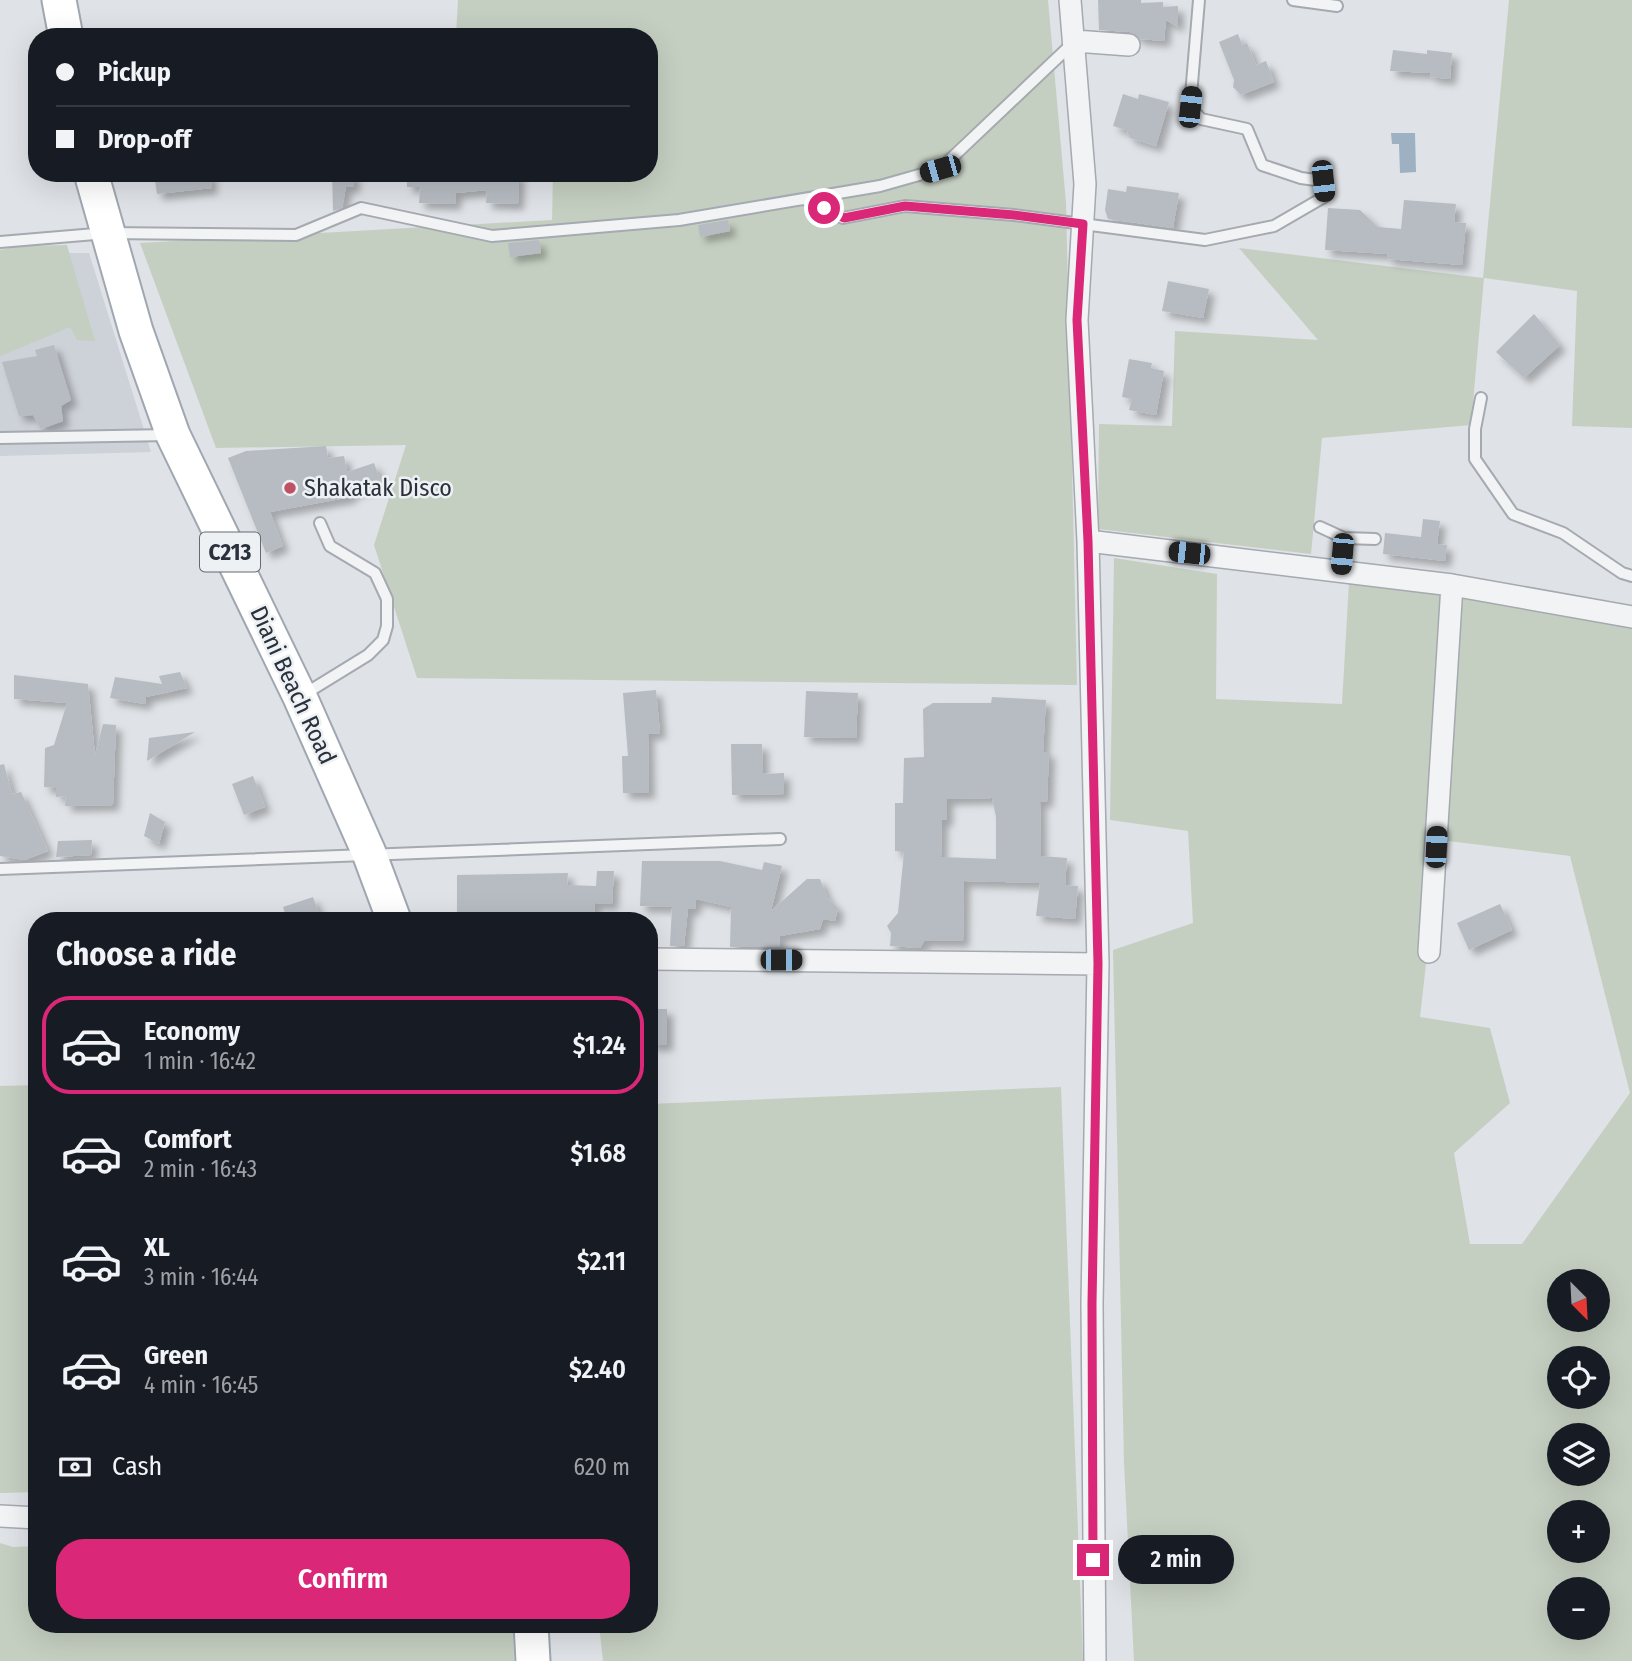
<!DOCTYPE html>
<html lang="en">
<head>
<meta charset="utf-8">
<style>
	:root { --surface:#171b24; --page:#20242c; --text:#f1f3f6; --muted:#9ea1a6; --line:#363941; --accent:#db2777 }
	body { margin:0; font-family:"Fira Sans Condensed",sans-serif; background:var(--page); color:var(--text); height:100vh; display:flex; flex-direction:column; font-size:26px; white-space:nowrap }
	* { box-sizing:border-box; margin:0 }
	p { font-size:23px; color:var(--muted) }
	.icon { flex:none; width:38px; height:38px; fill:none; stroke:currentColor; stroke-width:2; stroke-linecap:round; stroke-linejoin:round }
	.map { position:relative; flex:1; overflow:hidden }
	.panel { position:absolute; left:28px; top:912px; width:630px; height:721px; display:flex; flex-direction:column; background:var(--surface); border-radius:28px; box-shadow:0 7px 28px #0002 }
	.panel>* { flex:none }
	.top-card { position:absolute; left:28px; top:28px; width:630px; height:154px; border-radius:28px; box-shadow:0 7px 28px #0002; display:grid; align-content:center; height:154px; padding:0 28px; background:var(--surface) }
	.needle { width:46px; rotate:156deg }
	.tools { position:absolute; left:1547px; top:1269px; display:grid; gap:14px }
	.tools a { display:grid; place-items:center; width:63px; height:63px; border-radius:50%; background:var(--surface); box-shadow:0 7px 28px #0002; font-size:35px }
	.end { position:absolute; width:32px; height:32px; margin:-16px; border:9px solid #db2777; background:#fff; box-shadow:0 0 0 4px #fff }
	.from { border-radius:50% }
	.bubble { position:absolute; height:49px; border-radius:24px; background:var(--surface); box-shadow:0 7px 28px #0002; font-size:23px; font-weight:600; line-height:49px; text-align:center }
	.car { position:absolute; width:21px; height:42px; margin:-21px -10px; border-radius:9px; box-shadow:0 0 5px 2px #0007; background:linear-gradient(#222 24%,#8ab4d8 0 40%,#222 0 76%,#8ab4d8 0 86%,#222 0) }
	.top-card b { display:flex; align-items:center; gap:24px; height:66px; font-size:26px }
	.top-card b+b { border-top:2px solid var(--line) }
	.top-card i { width:18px; height:18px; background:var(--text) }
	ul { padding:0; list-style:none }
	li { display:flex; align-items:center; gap:21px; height:98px; margin:0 14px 10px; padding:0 14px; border:4px solid transparent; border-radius:28px }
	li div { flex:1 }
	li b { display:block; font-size:26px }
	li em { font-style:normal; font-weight:600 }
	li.on { border-color:var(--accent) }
	li>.icon { width:63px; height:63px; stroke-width:1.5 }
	h2 { padding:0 28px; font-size:32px; line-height:84px }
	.pay { display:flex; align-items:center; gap:18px; height:77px; padding:0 28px; font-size:26px }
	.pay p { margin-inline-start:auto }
	.primary-button { display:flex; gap:14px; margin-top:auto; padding:14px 28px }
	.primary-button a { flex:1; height:80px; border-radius:28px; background:var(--accent); color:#fff; font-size:28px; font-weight:600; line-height:80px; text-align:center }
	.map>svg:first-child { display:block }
	.built { fill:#cdd1d8 }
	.green { fill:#c5cfc1; fill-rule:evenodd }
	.water { fill:#9db1c3 }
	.building { fill:#b7bcc3; fill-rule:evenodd; filter:url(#shadow) }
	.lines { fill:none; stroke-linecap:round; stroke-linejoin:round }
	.lane-casing { stroke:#a5a9b0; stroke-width:14 }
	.street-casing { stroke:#a5a9b0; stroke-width:24 }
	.primary-casing { stroke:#9fa7b1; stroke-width:37 }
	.lane { stroke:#f1f3f5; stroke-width:10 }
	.street { stroke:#f1f3f5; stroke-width:21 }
	.primary { stroke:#fff; stroke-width:33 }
	.route { stroke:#db2777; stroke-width:9 }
	.poi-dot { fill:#bf5165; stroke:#eef1f4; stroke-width:2.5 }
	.labels { text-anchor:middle; stroke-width:5; stroke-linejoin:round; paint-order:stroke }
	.shield { fill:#eef1f4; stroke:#656b73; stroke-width:2 }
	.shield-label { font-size:23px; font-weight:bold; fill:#2a313c }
	.poi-label { font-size:24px; fill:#2a313c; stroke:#eef1f4; text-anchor:start }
	.street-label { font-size:24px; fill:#2a313c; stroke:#eef1f4 }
</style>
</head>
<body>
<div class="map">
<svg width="1632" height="1661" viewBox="0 0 1632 1661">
	<defs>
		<filter id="shadow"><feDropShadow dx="6" dy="6" stdDeviation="3.5" flood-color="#0004"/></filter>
	</defs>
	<rect width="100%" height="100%" fill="#dfe2e6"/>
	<path class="built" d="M0,253H89L151,452L0,456Z"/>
	<path class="green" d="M458,0H1048L1066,203L1077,685L417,678L374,545L406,445L216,448L140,243L552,220L553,173H649V37H555L554,32L456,35Z
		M1509,0H1632V428L1572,426L1577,291L1484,278L1471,425L1322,438L1311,554L1098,529L1099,424L1172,426L1175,331L1318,340L1239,248L1483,278Z
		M67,245L95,341L77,340L70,327L0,356V250L18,246Z
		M1114,558L1217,574L1216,699L1342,704L1349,582L1632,622V1661H1134L1124,1463L1113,950L1193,923L1188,831L1110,820ZM1440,840L1570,856L1630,1093L1522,1244H1470L1454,1153L1510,1103L1490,1028L1420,1017ZM1559,1281H1598V1320H1559ZM1559,1358H1598V1396H1559ZM1559,1435H1598V1474H1559ZM1559,1512H1598V1550H1559ZM1559,1589H1598V1628H1559Z
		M37,1085V1492L0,1493V1086Z
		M1061,1087L1083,1661H603L599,1624H649V1104Z
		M0,1543L13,1547L37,1546V1624H513L514,1661H0Z"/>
	<path class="water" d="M1391,133H1415L1416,172L1400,173L1399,144H1392Z"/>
	<path class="building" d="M1098,0H1141V3L1163,2V7L1178,6V27L1166,20L1164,41L1140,39L1130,32L1099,30Z
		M1238,34L1242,45L1247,43L1256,65L1266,61L1274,82L1241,95L1233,87L1234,80L1219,42Z
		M1393,50L1427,54V50L1452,53L1450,79L1430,77L1431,73L1390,71Z
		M1123,94L1138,99L1139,94L1169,102L1156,146L1130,138L1126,130L1113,126Z
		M154,173H210L212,188L157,194Z
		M332,173H354V187H346L342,208L333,211Z
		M407,173H519L518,204L486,203L487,190L456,193L455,204L419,203L420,187H407Z
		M1127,186L1179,193L1173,228L1108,219L1105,210L1108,189L1126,192Z
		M1404,200L1456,204L1454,222L1466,223L1462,265L1387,259L1388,254L1325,250L1328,208L1360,210L1378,227L1401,229Z
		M728,220L730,231L700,237L698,225Z
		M539,240L541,253L510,257L508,243Z
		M1168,281L1209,289L1203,318L1162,311Z
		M1534,314L1560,345L1524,378L1496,352Z
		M54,345L71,400L61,406L63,421L41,429L33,415L19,416L2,362L37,356L35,350Z
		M1129,359L1152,363L1151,368L1164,371L1156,415L1129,410L1132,399L1122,397Z
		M326,446L328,458L344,456L347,472L374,463L381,482L350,493L351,497L270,512L283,546L266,553L228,458L246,451Z
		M1423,519L1440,521L1437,544L1447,545L1445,561L1383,554L1385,533L1421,537Z
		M180,672L187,688L146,697L145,704L110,698L115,677L162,684L159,676Z
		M14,675L88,684L95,755L103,724L116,725L113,805L65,806L66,796L56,797V788L44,787L45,748L54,745L67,703L14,699Z
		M656,690L660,733L648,734L649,793H623L622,756H628L623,693Z
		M806,691L858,693L856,738L804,737Z
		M992,697L1046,700L1043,752H1049L1047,802L1040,801L1041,856L1067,858L1065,885L1078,886L1075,919L1036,916L1040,883L964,881L963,941H924L920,948L890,946L891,933L887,926L898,913L904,852L895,851V803H903L904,758L924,757L923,709L933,703H991ZM992,798L996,817V859L941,857L942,820H947V799Z
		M195,732L147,761L149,738Z
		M731,744H762L763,774L784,773V794L732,795Z
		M4,764L12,794L21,792L48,851L25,860L0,856V765Z
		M253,776L265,807L244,815L232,784Z
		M150,813L165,822L159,844L144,836Z
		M92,840L91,855L56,857L58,841Z
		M642,861H720L762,870L764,862L782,866L771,911L807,879H820L827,897L838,908L835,921L823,919L820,929L780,936L779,947H730L731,907L696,899L695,909H688L684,946H670L672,907L640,906Z
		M597,871H614L612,904L595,903L594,919L457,920V875L568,873L567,885L596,886Z
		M313,897L321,920H287L283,907Z
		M1500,904L1512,930L1469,950L1457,923Z
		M649,1009H667V1045H649Z"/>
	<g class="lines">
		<g class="lane-casing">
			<path id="lane" d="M1293,0L1337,6
				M804,199L843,218L905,206L1014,215L1205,240L1274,226L1324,197L1323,181L1301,178L1262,165L1247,129L1201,119L1190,107L1199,0
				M0,242L107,233L296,235L361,208L492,236L679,220L880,186L940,169L1073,43
				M1481,398L1475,429V459L1513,514L1563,533L1622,573L1632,576
				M0,438L169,435
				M1320,527L1344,538L1375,539
				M1341,569L1344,538
				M303,695L368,655L383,640L387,626V599L375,573L330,546L320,523
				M0,869L780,839"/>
		</g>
		<g class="street-casing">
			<path id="street" d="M1070,0L1085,184L1077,320L1088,541L1098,964L1092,1304L1095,1661
				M1075,41L1129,45
				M1088,541L1452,585L1632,617
				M1429,952L1452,585
				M649,959L1098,964
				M0,1516L37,1518"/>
		</g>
		<g class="primary-casing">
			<path id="primary" d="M59,0L66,37
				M91,173L136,331L173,435L300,697L369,853L394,920
				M531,1624L533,1661"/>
		</g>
		<use href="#lane" class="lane"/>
		<use href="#street" class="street"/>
		<use href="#primary" class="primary"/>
	</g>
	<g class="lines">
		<path class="route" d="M824,208L844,218L905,206L1014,215L1083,224L1077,320L1088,541L1098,964L1092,1304L1093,1560"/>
	</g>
	<circle class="poi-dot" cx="290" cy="488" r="7"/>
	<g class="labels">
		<rect class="shield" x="200" y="532.5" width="60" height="39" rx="5"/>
		<g class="shield-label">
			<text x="230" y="560">C213</text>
		</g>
		<g class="poi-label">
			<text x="304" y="496">Shakatak Disco</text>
		</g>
		<g class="street-label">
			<text transform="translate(293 685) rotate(65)" y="8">Diani Beach Road</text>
		</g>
	</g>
</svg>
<div class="tools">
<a><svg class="needle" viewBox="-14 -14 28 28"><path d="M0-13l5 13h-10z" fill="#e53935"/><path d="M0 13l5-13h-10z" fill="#9ea1a6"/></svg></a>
<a><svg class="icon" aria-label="locate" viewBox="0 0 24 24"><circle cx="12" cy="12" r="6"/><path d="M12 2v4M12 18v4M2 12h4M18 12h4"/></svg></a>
<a><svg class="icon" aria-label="layers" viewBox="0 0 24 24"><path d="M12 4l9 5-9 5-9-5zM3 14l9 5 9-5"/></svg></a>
<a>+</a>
<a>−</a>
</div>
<i class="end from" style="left:824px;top:208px"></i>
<i class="end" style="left:1093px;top:1560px"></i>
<div class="bubble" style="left:1118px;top:1535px;width:116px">2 min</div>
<i class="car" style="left:1190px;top:107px;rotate:6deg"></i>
<i class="car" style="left:940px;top:169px;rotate:254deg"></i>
<i class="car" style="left:1323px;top:181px;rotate:174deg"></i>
<i class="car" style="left:1189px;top:553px;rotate:276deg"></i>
<i class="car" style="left:1342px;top:554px;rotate:185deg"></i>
<i class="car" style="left:1436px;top:847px;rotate:3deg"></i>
<i class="car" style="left:781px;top:960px;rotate:90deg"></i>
<div class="top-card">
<b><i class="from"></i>Pickup</b>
<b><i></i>Drop-off</b>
</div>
<section class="panel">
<h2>Choose a ride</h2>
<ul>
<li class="on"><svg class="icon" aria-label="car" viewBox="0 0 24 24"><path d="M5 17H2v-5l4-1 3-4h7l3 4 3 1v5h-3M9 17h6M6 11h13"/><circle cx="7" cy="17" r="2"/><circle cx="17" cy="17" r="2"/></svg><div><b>Economy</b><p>1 min · 16:42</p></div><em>$1.24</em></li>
<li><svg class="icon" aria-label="car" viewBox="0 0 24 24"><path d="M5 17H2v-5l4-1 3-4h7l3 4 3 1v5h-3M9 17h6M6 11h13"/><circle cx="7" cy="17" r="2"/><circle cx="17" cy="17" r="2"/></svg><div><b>Comfort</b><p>2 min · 16:43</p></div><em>$1.68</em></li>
<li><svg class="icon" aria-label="car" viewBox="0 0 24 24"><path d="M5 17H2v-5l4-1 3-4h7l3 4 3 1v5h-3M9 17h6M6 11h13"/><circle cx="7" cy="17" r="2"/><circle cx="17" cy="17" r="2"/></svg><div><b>XL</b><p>3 min · 16:44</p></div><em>$2.11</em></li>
<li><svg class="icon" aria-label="car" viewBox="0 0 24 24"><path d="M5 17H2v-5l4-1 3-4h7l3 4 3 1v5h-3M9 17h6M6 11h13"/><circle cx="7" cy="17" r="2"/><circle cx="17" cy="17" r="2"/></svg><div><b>Green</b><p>4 min · 16:45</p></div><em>$2.40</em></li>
</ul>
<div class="pay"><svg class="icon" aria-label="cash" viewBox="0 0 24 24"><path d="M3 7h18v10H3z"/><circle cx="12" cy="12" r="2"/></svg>Cash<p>620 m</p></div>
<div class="primary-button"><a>Confirm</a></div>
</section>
</div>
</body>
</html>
